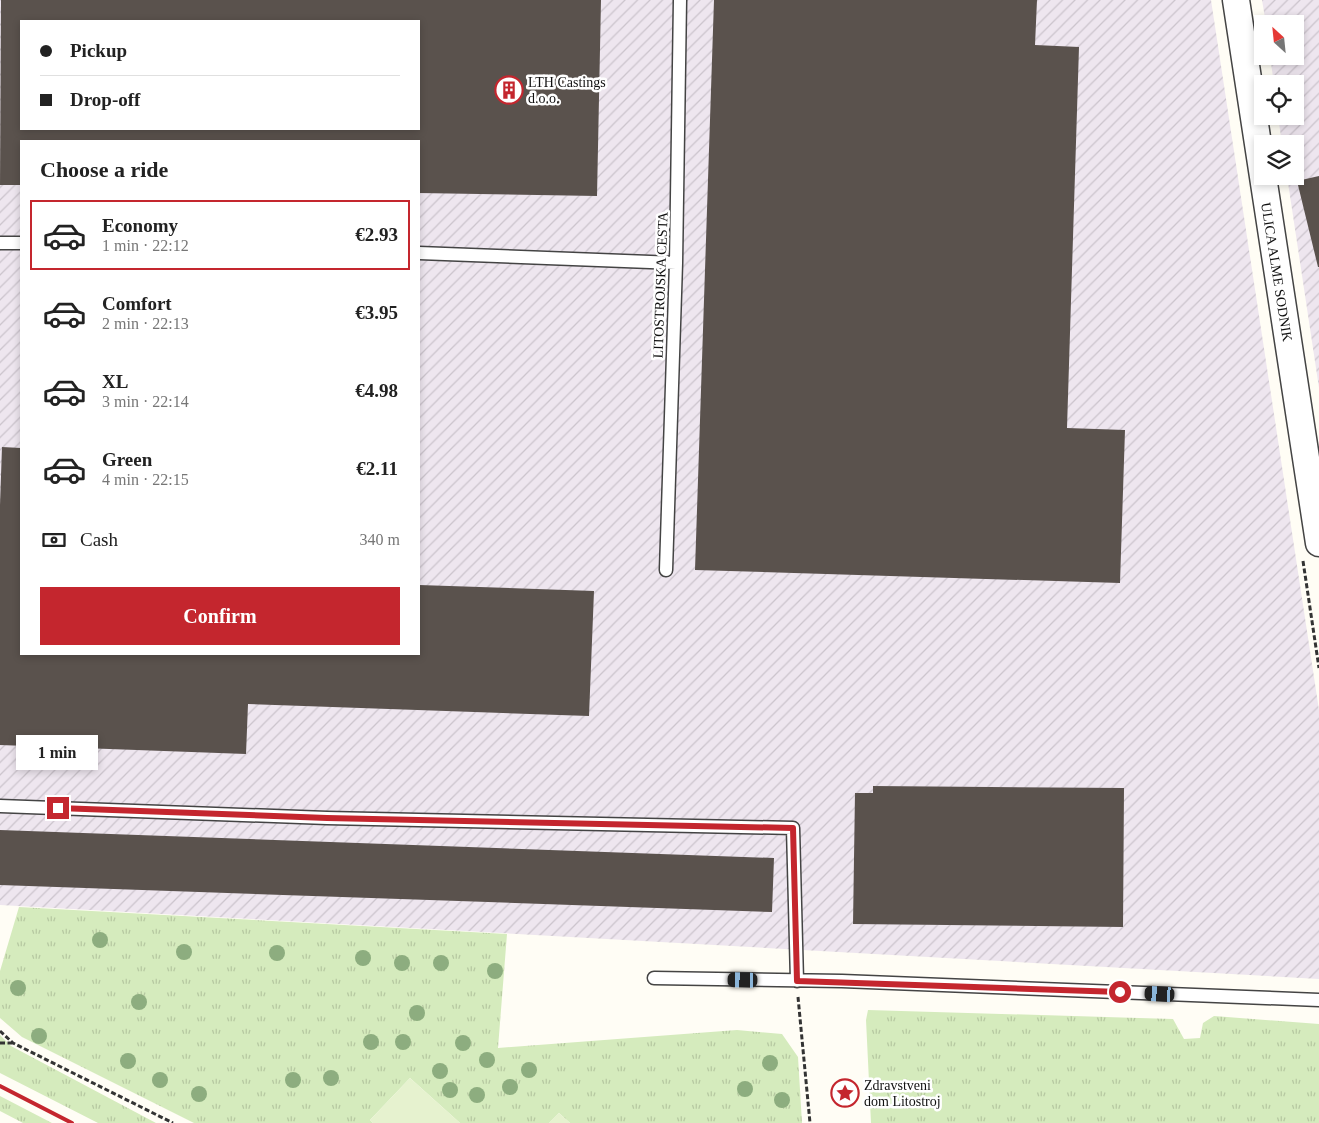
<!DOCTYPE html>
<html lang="en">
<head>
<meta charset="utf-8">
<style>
	:root { --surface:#fff; --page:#f2f2f2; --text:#222; --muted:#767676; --line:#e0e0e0; --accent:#c4262e }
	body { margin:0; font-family:"Times New Roman",serif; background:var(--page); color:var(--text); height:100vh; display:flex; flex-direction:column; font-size:19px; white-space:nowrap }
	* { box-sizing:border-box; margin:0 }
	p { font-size:16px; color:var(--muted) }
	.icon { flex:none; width:28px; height:28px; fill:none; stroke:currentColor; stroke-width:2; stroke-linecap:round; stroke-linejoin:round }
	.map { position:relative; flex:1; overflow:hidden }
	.side { position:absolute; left:20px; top:140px; width:400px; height:515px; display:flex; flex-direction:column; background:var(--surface); border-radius:0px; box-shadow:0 2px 8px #0003 }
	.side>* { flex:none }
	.guide { position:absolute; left:20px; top:20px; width:400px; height:110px; border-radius:0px; box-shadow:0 2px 8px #0003; display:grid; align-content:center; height:110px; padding:0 20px; background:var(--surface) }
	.needle { width:32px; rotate:333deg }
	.fabs { position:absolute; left:1254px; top:15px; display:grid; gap:10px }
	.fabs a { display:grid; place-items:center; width:50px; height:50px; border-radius:0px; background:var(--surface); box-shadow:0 2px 8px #0003; font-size:25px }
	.end { position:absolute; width:22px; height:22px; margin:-11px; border:6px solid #c4262e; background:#fff; box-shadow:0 0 0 2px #fff }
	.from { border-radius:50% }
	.bubble { position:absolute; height:35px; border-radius:0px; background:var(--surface); box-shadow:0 2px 8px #0003; font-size:16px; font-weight:800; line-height:35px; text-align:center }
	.car { position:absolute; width:15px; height:30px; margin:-15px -8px; border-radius:6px; box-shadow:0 0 4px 1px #0007; background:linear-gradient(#222 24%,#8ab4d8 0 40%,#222 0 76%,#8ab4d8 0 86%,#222 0) }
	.guide b { display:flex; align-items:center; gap:18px; height:48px; font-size:19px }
	.guide b+b { border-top:1px solid var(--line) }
	.guide i { width:12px; height:12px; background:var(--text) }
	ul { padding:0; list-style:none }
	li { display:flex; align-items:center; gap:15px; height:70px; margin:0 10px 8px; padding:0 10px; border:2px solid transparent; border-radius:0px }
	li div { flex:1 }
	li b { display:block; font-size:19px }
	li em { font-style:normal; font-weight:800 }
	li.on { border-color:var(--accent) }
	li>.icon { width:45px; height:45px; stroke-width:1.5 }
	h2 { padding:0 20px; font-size:22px; line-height:60px }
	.pay { display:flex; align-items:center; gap:12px; height:55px; padding:0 20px; font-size:19px }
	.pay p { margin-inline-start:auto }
	.button { display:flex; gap:10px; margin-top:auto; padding:10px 20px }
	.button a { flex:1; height:58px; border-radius:0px; background:var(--accent); color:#fff; font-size:20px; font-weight:800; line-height:58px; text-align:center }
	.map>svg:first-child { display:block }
	.industrial { fill:url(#industrial-furrows); fill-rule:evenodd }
	.grass { fill:url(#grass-tufts) }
	.pitch { fill:#e6f2cf }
	.building { fill:#5a524d; fill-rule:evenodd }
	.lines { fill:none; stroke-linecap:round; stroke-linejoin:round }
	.lane-casing { stroke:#444; stroke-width:15 }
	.street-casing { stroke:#444; stroke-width:29 }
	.path { stroke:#333; stroke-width:3; stroke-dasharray:5 2.5; stroke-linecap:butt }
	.lane { stroke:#fff; stroke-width:12 }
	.street { stroke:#fff; stroke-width:26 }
	.rail { stroke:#c4262e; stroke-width:4 }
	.tree { fill:#8dad7f }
	.route { stroke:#c4262e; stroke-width:6 }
	.labels { text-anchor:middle; stroke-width:5; stroke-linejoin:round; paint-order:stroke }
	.poi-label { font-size:14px; fill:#111; stroke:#fff; text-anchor:start }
	.street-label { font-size:14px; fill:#111; stroke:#fff }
</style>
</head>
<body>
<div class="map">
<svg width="1319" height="1123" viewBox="0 0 1319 1123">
	<defs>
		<pattern id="industrial-furrows" width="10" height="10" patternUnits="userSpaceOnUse" patternTransform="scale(1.25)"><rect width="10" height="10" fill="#eee6ef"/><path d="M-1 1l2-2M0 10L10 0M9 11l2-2" fill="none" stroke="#cbc4cc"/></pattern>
		<pattern id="grass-tufts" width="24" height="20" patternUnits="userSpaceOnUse" patternTransform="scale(1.25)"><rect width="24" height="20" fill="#d5ebbd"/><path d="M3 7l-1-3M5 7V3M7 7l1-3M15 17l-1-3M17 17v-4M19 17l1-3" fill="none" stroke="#b6c8a1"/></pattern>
	</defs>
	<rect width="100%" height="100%" fill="#fffdf5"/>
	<path class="industrial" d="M0,0H1211L1319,710V979L0,905ZM21,21H419V129H21ZM21,141H419V654H21Z
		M1262,0H1319V388L1287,176H1295V144H1282L1278,116H1295V84H1274L1270,56H1295V24H1266Z"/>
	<path class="grass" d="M19,907L507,934L498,1048L737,1030L782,1034L798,1057L802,1123H570L559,1113L549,1123H460L410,1078L370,1120L373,1123H194L22,1037L0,1018V971Z
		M868,1010L1173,1019L1184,1039L1200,1038L1203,1023L1214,1016L1319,1024V1123H871L866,1020Z
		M0,1035L11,1046L156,1123H98L0,1073Z
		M0,1096L52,1123H23L0,1111Z"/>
	<path class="pitch" d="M410,1078L460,1123H373L370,1120Z
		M559,1113L570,1123H549Z"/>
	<path class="building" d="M1,0H601L597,196L419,193V141H21V185H0ZM21,21H419V129H21Z
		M714,0H1037L1035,45L1079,47L1067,428L1125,430L1120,583L695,570Z
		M1319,176V267H1318L1297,181Z
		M2,447L21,448V654H419V585L594,591L589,716L248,704L246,754L0,745V505Z
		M873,786L1124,788L1123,927L853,924L855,793H873Z
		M0,830L774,858L772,912L0,885Z"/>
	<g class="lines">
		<g class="lane-casing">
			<path id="lane" d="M0,243H21
				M419,253L676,263
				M666,570L676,263L680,0
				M0,806L327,818L793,828L797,981
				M654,978L842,981L1319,1000"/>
		</g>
		<g class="street-casing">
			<path id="street" d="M1236,0L1319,543"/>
		</g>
		<path class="path" d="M1303,561L1319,668
			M798,997L810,1123
			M0,1031L13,1043L173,1123
			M0,1043H13"/>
		<use href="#lane" class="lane"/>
		<use href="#street" class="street"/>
		<path class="rail" d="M0,1086L72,1123"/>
	</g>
	<g class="tree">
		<circle cx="100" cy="940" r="8"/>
		<circle cx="184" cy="952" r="8"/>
		<circle cx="277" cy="953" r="8"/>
		<circle cx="363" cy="958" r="8"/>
		<circle cx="402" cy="963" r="8"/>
		<circle cx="441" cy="963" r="8"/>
		<circle cx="495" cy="971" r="8"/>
		<circle cx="18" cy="988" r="8"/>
		<circle cx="139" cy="1002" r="8"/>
		<circle cx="417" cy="1013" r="8"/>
		<circle cx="39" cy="1036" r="8"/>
		<circle cx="371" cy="1042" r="8"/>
		<circle cx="403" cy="1042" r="8"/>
		<circle cx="463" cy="1043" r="8"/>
		<circle cx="487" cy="1060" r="8"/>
		<circle cx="128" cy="1061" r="8"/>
		<circle cx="770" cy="1063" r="8"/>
		<circle cx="529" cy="1070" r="8"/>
		<circle cx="440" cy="1071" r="8"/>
		<circle cx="331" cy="1078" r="8"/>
		<circle cx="160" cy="1080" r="8"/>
		<circle cx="293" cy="1080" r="8"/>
		<circle cx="510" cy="1087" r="8"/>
		<circle cx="745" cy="1089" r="8"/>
		<circle cx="450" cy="1090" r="8"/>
		<circle cx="199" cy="1094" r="8"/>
		<circle cx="477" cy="1095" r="8"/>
		<circle cx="782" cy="1100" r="8"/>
	</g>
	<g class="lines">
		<path class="route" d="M58,808L327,818L793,828L797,981L1120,992"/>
	</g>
	<defs>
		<g id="building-ring" transform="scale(1.4375)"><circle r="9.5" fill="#fff" stroke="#c4262e" stroke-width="1.5"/><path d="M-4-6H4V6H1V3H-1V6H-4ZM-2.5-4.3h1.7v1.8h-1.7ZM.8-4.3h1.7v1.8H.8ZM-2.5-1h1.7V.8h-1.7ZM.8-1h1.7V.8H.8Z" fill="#c4262e"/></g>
		<g id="sight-ring" transform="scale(1.4375)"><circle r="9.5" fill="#fff" stroke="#c4262e" stroke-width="1.5"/><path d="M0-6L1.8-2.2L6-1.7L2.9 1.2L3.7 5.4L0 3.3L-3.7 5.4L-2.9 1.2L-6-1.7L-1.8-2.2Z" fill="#c4262e"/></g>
	</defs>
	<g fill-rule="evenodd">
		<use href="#building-ring" x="509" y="90"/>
		<use href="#sight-ring" x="845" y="1093"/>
	</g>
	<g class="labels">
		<g class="poi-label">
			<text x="528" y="87">LTH Castings<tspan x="528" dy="16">d.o.o.</tspan></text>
			<text x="864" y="1090">Zdravstveni<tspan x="864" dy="16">dom Litostroj</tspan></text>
		</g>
		<g class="street-label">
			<text transform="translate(1277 272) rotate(81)" y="5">ULICA ALME SODNIK</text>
			<text transform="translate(660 285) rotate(-88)" y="5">LITOSTROJSKA CESTA</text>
		</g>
	</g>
</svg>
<div class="fabs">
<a><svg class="needle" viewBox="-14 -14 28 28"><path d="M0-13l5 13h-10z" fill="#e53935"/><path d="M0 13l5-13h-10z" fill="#767676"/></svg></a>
<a><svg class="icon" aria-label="locate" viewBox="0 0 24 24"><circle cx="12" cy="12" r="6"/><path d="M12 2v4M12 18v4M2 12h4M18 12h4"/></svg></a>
<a><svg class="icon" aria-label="layers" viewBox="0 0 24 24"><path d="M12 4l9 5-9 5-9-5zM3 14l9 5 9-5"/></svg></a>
</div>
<i class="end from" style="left:1120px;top:992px"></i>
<i class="end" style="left:58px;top:808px"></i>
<div class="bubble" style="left:16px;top:735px;width:82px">1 min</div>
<i class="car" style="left:743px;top:980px;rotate:271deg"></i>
<i class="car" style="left:1160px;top:994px;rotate:273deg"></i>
<div class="guide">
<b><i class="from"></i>Pickup</b>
<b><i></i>Drop-off</b>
</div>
<section class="side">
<h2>Choose a ride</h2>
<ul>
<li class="on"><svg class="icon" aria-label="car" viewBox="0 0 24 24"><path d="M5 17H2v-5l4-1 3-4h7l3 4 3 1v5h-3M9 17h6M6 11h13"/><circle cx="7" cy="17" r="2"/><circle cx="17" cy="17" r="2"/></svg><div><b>Economy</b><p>1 min · 22:12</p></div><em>€2.93</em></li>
<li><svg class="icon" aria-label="car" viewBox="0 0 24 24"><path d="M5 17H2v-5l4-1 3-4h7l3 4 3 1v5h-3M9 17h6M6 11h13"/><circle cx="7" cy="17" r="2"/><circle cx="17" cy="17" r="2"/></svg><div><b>Comfort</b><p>2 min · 22:13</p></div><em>€3.95</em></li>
<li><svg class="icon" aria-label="car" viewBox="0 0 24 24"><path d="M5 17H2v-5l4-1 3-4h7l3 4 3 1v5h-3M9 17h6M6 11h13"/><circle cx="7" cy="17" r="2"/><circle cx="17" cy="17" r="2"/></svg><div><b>XL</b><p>3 min · 22:14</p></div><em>€4.98</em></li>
<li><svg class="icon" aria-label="car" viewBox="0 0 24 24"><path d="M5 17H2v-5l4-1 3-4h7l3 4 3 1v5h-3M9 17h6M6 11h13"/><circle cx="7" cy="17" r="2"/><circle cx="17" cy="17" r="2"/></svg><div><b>Green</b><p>4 min · 22:15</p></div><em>€2.11</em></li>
</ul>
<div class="pay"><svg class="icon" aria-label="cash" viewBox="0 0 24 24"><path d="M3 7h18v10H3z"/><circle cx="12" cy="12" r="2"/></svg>Cash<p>340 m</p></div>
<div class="button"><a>Confirm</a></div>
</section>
</div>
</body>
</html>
